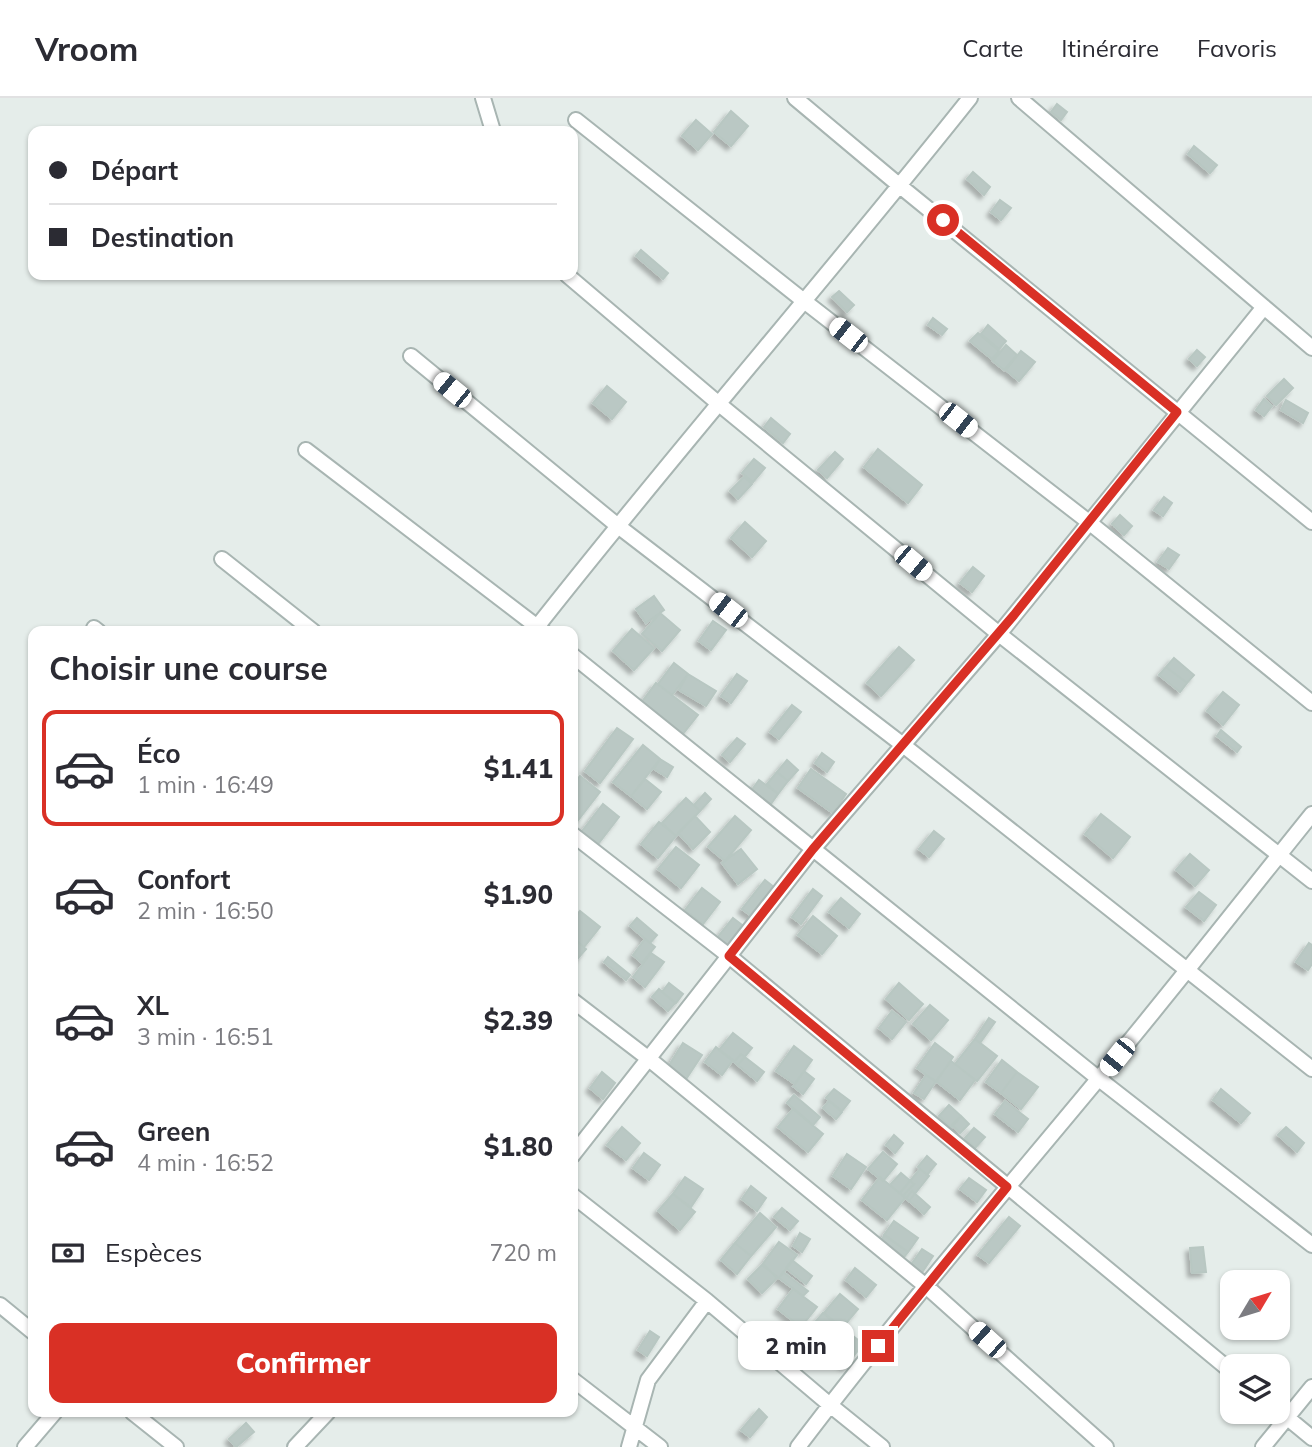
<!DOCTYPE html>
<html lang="fr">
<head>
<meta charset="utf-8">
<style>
	:root { --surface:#fff; --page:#f7f7f7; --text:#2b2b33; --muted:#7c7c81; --line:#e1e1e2; --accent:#d93025 }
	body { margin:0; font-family:Mulish,sans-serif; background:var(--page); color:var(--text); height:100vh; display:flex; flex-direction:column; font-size:26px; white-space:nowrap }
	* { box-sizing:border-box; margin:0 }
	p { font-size:23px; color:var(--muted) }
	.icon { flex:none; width:38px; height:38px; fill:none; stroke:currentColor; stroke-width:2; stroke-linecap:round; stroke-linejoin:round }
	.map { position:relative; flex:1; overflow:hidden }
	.panel { position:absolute; left:28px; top:528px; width:550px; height:791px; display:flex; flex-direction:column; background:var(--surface); border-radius:14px; box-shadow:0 2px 5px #0004 }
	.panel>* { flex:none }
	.guide { position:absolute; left:28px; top:28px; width:550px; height:154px; border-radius:14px; box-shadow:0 2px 5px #0004; display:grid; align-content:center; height:154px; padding:0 21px; background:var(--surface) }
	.needle { width:46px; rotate:52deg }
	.fabs { position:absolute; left:1220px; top:1172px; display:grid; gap:14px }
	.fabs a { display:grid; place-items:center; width:70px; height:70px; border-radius:14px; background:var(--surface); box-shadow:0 2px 5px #0004; font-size:35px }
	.end { position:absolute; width:32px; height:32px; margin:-16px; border:9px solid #d93025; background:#fff; box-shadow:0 0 0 4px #fff }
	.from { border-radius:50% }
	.bubble { position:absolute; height:49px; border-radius:14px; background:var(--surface); box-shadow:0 2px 5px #0004; font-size:23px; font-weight:800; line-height:49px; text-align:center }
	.car { position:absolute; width:21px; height:42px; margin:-21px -10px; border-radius:9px; box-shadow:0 0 5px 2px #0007; background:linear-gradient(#fff 24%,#345 0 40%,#fff 0 76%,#345 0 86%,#fff 0) }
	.guide b { display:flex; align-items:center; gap:24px; height:66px; font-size:26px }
	.guide b+b { border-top:2px solid var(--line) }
	.guide i { width:18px; height:18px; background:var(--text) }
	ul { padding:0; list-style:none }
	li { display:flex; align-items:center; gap:21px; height:116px; margin:0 14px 10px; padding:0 7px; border:4px solid transparent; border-radius:14px }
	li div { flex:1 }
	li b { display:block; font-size:26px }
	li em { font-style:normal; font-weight:800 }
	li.active { border-color:var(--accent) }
	li>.icon { width:63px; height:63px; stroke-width:1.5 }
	h2 { padding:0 21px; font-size:32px; line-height:84px }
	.pay { display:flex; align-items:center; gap:18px; height:77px; padding:0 21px; font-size:26px }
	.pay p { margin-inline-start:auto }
	.action { display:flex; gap:14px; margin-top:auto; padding:14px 21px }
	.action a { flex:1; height:80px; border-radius:14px; background:var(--accent); color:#fff; font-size:28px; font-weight:800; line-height:80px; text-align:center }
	header { display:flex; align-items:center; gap:42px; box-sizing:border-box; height:98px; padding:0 35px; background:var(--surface); border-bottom:2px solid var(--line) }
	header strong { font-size:33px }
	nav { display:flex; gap:38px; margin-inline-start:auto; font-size:24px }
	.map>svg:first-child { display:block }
	.building { fill:#bac8c4; stroke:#b8c7c2; stroke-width:2; filter:url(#shadow) }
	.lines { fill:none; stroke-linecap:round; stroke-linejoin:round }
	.minor-casing { stroke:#a8b5b2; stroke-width:18 }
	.minor { stroke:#fff; stroke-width:14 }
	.route { stroke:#d93025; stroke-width:9 }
</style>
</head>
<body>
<header>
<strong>Vroom</strong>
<nav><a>Carte</a><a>Itinéraire</a><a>Favoris</a></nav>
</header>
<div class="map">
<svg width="1312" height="1349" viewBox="0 0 1312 1349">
	<defs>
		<filter id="shadow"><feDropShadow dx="-4" dy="4" stdDeviation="2" flood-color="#0004"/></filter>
	</defs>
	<rect width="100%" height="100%" fill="#e5edea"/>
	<path class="building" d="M1057,6L1067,14L1061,22L1051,14Z
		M731,13L748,28L731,48L714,34Z
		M696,22L712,36L698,52L682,38Z
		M1194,48L1217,67L1210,75L1188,56Z
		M973,74L990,89L984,97L967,81Z
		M1000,102L1011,110L1001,122L991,114Z
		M641,152L668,175L663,181L636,158Z
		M839,193L854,207L847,214L832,199Z
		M933,220L947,231L942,237L928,227Z
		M988,227L1006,243L999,251L981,236Z
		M978,235L999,253L992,261L970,243Z
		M1006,247L1017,257L1004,272L993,263Z
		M1197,252L1205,259L1197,268L1189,261Z
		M1021,253L1035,264L1019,283L1006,272Z
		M1284,281L1293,290L1276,307L1267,298Z
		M607,288L626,304L612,321L593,305Z
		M1264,301L1272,308L1264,318L1256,312Z
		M1286,302L1308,315L1303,325L1281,312Z
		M771,320L790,336L783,345L764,329Z
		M878,351L922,387L908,405L864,369Z
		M835,354L843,361L827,380L818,372Z
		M754,361L765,370L753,384L742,375Z
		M744,379L752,386L738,401L730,393Z
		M1164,399L1172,405L1163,418L1154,412Z
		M1120,417L1132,428L1124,437L1112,426Z
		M745,424L766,443L752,459L731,440Z
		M1168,450L1179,457L1169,471L1158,464Z
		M973,469L984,478L972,494L960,485Z
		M654,498L664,512L646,525L636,511Z
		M660,515L680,532L662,553L642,536Z
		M713,523L726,532L711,552L699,543Z
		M632,531L654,550L634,572L613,553Z
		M899,549L914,562L881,598L867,585Z
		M1174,560L1194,577L1187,585L1166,569Z
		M674,565L688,576L672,597L658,586Z
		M1166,569L1187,585L1180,594L1159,577Z
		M688,576L716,593L706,608L679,592Z
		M737,576L747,583L731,605L721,598Z
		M656,585L698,617L682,637L641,605Z
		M1223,594L1239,607L1223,627L1207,613Z
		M792,607L801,614L779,641L770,634Z
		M617,630L633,641L600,685L585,673Z
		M1221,632L1241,649L1237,654L1217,638Z
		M737,640L745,646L730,664L722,657Z
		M643,647L660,661L631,698L613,684Z
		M822,655L834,664L827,674L815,665Z
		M660,661L673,669L667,679L654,671Z
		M787,662L798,672L788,683L777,674Z
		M811,671L846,696L833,715L798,690Z
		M777,674L788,683L778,696L767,686Z
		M580,678L600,694L572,730V688Z
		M645,681L661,694L647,711L631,698Z
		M759,682L778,696L768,710L749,696Z
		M705,695L711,701L700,713L694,707Z
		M686,700L700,713L676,738L662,725Z
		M603,706L619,719L595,750L579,737Z
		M1101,716L1130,739L1113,760L1085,736Z
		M695,718L710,734L693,751L678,735Z
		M735,718L751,732L725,763L708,749Z
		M659,724L676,738L658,760L641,746Z
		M934,733L944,741L929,759L919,751Z
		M676,749L699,767L681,790L658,771Z
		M741,751L757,771L738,786L722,765Z
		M1190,756L1209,772L1195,788L1176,772Z
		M765,782L775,790L753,819L742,811Z
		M702,790L720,804L703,826L685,812Z
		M813,791L822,798L801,826L792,819Z
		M1199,794L1216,807L1204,823L1186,809Z
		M841,800L860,816L849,830L829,814Z
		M580,813L600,829L584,849L572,839V823Z
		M813,818L837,838L822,856L798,837Z
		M637,820L657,837L650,845L630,828Z
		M733,820L742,827L727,848L717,840Z
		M572,839L586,851L572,867Z
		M645,841L655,849L642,865L633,857Z
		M1309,845L1312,847V866L1308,872L1296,864Z
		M651,855L664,864L645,889L633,879Z
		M608,859L630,877L626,882L604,864Z
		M669,885L683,896L676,905L662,894Z
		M899,885L923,906L909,922L886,901Z
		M659,891L675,905L668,913L652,899Z
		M930,907L948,922L931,942L913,926Z
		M892,913L906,924L892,941L879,930Z
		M989,920L995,924L980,945L975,941Z
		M733,935L752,950L738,967L719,952Z
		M975,941L997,958L977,983L955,966Z
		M683,945L702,957L686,981L668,969Z
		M935,945L953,959L936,984L917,970Z
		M794,948L812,962L795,986L776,973Z
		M716,949L733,962L722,977L705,964Z
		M741,956L764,974L757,983L734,964Z
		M1002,962L1017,974L1001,995L986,984Z
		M951,963L975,982L960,1002L936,983Z
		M804,973L814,981L803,996L793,988Z
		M602,974L615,985L603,1001L590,990Z
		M1017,974L1038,989L1021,1011L1001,995Z
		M926,977L936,983L924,1001L914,995Z
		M834,991L850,1003L842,1013L826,1000Z
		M1221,991L1250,1015L1241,1025L1213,1002Z
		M794,997L820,1019L813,1027L787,1005Z
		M829,1003L842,1014L836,1021L823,1010Z
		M1005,1003L1028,1021L1018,1034L995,1016Z
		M949,1007L961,1018L951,1030L939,1018Z
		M793,1011L823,1036L808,1054L778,1029Z
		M961,1018L969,1026L960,1035L952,1027Z
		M622,1029L640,1045L626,1062L607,1047Z
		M1286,1029L1304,1045L1297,1054L1278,1037Z
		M974,1030L985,1039L975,1050L965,1040Z
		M894,1037L903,1045L895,1055L886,1047Z
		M883,1054L897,1066L883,1083L868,1071Z
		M644,1055L660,1067L649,1082L633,1070Z
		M847,1056L866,1069L851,1091L833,1078Z
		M927,1058L936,1066L927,1077L918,1069Z
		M920,1071L929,1078L909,1103L900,1095Z
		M901,1075L914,1086L903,1098L890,1087Z
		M685,1079L703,1091L691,1109L673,1096Z
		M880,1079L905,1100L887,1122L862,1102Z
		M969,1080L986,1092L977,1104L960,1091Z
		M751,1088L766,1100L757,1113L742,1101Z
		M912,1093L930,1109L924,1116L906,1100Z
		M673,1096L695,1114L680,1132L658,1113Z
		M782,1110L798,1123L790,1132L774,1119Z
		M760,1115L776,1129L751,1158L735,1145Z
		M1009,1119L1020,1128L989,1165L978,1157Z
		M894,1123L918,1140L908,1154L884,1137Z
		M800,1135L810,1141L802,1154L793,1148Z
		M885,1137L908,1154L901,1163L878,1146Z
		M779,1144L797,1157L779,1180L762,1167Z
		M735,1145L751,1158L737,1176L721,1162Z
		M1203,1149L1206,1174L1192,1175L1190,1150Z
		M922,1151L933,1158L919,1179L908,1171Z
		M792,1162L812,1178L806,1186L786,1170Z
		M763,1166L777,1180L762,1195L748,1181Z
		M855,1170L876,1187L866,1199L846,1182Z
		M783,1174L808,1193L803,1198L779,1180Z
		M793,1191L817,1209L801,1229L778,1211Z
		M840,1196L858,1211L842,1230L824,1215Z
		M823,1215L842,1231L831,1244L812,1228Z
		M812,1228L820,1236L795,1262L787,1254Z
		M650,1233L659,1239L647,1258L638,1252Z
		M853,1238L863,1246L846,1268L836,1261Z
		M759,1311L767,1319L750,1339L741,1332Z
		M246,1325L254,1334L236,1349L229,1341Z"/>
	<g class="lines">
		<g class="minor-casing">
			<path id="minor" d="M483,0L493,33
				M795,0L900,88L1312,424
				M1019,0L1312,250
				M576,22L804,203L1090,425L1312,605
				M567,177L719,306L999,536L1312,783
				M411,258L618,428L903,647L1312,971
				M306,352L544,534
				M222,461L314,534
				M94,530L99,534
				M533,534C675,353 827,180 970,0
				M572,557L1099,981L1312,1147
				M572,736L729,858L1232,1274
				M572,902L649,961L927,1189L1106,1349
				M572,1058L813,751L999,536L1264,209
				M572,1097L707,1203L830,1307L882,1349
				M0,1207L33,1234
				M572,1281L660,1349
				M1278,1312L1312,1340
				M132,1314L176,1349
				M25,1349L55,1314
				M295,1349L328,1314
				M629,1349L648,1282L707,1203
				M798,1349C894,1222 998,1102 1099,980C1172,893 1241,804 1312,716
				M1263,1349L1312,1289"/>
		</g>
		<use href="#minor" class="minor"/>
	</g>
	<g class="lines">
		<path class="route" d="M878,1248L1007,1089L729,858L813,751L1014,517L1177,314L943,122"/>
	</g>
</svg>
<div class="fabs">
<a><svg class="needle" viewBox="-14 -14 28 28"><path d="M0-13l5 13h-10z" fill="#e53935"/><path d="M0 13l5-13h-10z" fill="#7c7c81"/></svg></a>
<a><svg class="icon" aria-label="layers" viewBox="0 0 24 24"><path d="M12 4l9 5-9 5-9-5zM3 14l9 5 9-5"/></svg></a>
</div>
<i class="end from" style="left:943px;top:122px"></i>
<i class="end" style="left:878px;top:1248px"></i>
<div class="bubble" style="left:738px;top:1223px;width:116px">2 min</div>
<i class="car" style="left:848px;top:237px;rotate:308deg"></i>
<i class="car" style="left:452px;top:292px;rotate:309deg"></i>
<i class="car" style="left:958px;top:322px;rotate:128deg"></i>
<i class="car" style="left:913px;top:465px;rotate:130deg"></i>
<i class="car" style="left:728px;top:512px;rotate:308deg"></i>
<i class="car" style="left:1117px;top:959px;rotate:219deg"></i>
<i class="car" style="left:987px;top:1242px;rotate:312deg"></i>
<div class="guide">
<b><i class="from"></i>Départ</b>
<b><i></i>Destination</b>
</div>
<section class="panel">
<h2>Choisir une course</h2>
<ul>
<li class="active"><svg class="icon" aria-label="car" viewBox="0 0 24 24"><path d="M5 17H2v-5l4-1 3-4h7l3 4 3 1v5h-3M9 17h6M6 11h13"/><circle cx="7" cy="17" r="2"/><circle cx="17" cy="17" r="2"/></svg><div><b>Éco</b><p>1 min · 16:49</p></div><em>$1.41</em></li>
<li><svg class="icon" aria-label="car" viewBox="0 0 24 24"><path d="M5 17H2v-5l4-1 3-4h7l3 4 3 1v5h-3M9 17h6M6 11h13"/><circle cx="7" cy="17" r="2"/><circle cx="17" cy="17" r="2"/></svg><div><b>Confort</b><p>2 min · 16:50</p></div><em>$1.90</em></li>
<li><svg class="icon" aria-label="car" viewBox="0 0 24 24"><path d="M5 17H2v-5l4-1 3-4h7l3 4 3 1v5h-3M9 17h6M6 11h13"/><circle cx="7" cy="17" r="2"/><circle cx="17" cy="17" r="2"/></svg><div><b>XL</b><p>3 min · 16:51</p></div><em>$2.39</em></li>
<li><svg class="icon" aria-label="car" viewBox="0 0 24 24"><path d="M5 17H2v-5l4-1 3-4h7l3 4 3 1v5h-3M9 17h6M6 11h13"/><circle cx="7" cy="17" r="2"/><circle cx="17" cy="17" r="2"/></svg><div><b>Green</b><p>4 min · 16:52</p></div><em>$1.80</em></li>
</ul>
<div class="pay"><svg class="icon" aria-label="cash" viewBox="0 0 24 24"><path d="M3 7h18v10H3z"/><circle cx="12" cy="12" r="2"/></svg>Espèces<p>720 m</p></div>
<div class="action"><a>Confirmer</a></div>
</section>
</div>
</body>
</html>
